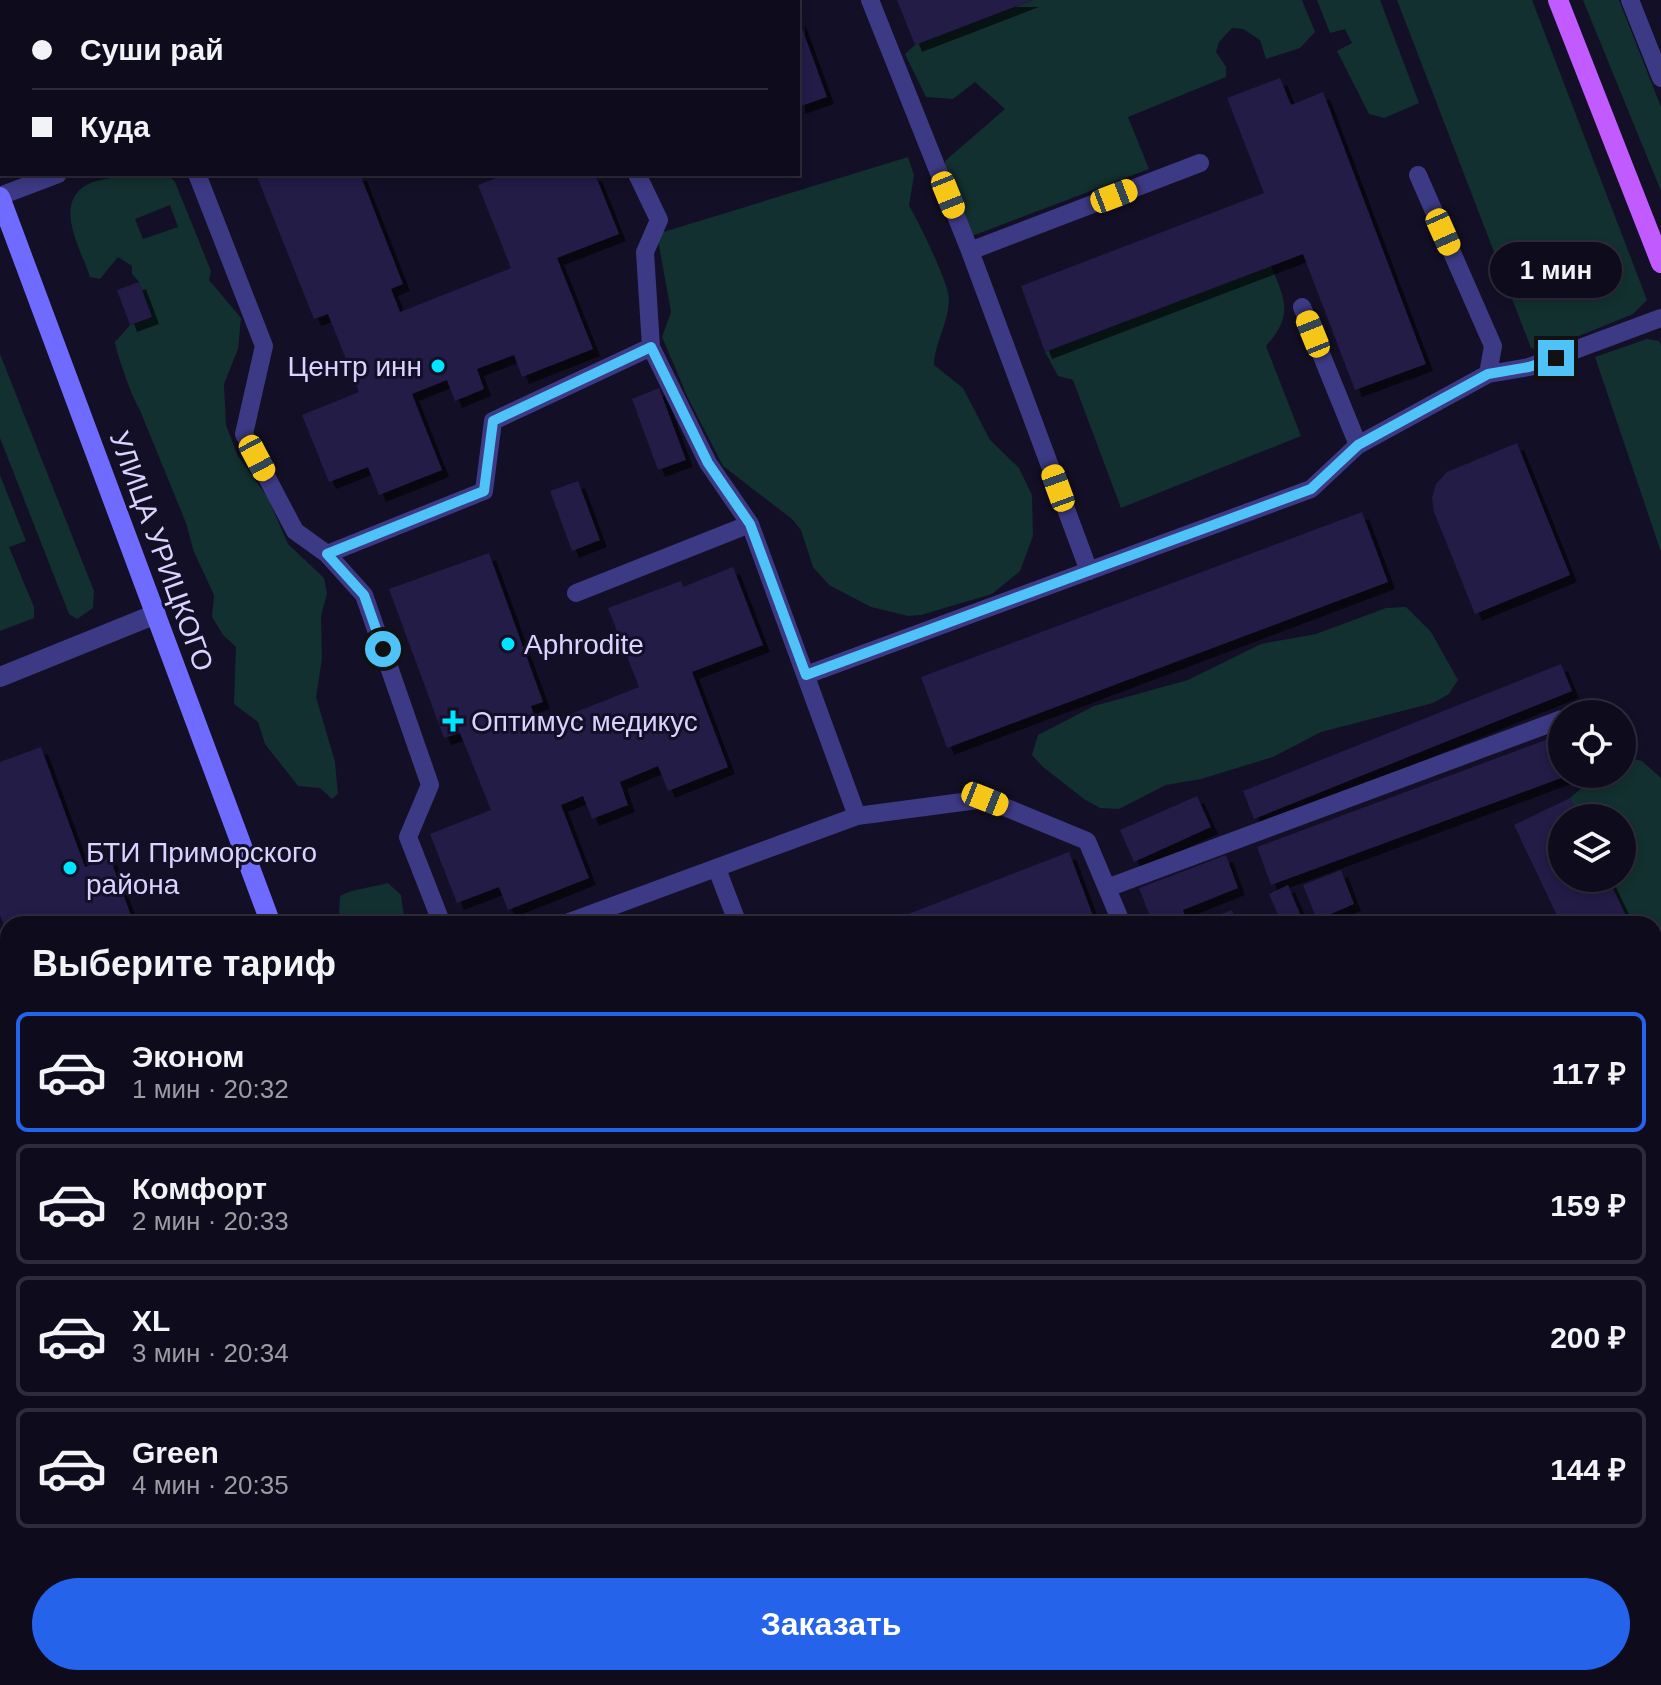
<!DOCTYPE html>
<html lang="ru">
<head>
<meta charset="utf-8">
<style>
	:root { --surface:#0e0b1c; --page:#1c1929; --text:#f1f3f6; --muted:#9b9ba3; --line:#2e2b3b; --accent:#2563eb }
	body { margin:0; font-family:Helvetica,sans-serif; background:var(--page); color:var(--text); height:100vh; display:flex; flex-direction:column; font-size:30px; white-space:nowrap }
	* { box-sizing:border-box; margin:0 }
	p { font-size:26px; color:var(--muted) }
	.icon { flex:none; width:44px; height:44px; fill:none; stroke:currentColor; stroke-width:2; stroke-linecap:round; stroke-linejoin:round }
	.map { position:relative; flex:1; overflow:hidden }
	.details { position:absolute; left:0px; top:916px; width:1662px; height:770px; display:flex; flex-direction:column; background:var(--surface); border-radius:24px 24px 0 0; box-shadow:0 4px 12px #0003,0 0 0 2px var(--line) }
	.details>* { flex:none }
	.guide { position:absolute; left:0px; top:0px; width:800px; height:176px; box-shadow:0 4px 12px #0003,0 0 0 2px var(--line); display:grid; align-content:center; height:176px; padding:0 32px; background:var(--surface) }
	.tools { position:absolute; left:1548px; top:700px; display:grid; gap:16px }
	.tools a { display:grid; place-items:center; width:88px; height:88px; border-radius:50%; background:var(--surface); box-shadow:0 4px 12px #0003,0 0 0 2px var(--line); font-size:40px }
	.end { position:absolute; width:36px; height:36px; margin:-18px; border:10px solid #4fc3f7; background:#111; box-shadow:0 0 0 4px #111 }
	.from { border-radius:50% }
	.bubble { position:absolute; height:56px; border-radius:28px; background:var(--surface); box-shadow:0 4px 12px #0003,0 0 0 2px var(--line); font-size:26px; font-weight:700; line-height:56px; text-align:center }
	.car { position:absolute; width:24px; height:48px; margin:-24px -12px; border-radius:10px; box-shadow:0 0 6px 2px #0007; background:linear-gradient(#f5c518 24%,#345 0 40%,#f5c518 0 76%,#345 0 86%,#f5c518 0) }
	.guide b { display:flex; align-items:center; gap:28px; height:76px; font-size:30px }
	.guide b+b { border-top:2px solid var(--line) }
	.guide i { width:20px; height:20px; background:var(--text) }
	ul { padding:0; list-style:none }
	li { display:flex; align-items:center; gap:24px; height:120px; margin:0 16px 12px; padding:0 16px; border:4px solid var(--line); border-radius:12px }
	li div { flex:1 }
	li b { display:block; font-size:30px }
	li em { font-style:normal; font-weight:700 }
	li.selected { border-color:var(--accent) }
	li>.icon { width:72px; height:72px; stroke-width:1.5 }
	h2 { padding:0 32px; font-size:36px; line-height:96px }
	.action { display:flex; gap:16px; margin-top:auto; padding:16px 32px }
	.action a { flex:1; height:92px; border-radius:48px; background:var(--accent); color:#fff; font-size:32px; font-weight:700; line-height:92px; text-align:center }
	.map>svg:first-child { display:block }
	.green { fill:#12302f; fill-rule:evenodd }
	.building { fill:#241b47; filter:url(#shadow) }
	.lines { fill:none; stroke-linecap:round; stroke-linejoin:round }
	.service { stroke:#3d3a85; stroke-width:18 }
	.minor { stroke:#3d3a85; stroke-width:20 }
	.secondary { stroke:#6f6bff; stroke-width:20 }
	.primary { stroke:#c25bff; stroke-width:20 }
	.route { stroke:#4fc3f7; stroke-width:10 }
	.poi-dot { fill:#00e5ff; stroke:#130f26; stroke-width:3 }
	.labels { text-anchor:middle; stroke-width:6; stroke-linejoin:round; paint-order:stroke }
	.poi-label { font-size:28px; fill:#d9d4ff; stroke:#130f26; text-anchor:start }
	.street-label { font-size:28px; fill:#d9d4ff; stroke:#130f26 }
</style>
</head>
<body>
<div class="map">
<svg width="1661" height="1685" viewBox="0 0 1661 1685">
	<defs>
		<filter id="shadow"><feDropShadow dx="7" dy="7" stdDeviation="0" flood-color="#0009"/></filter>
	</defs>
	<rect width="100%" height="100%" fill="#130f26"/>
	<path class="green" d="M1033,0H1302L1315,32L1300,48L1266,59L1260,40L1243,29L1232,28L1219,42L1216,52L1226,67V77L1128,117L1149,169L972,236L945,171V161L1005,109L975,82L953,99L926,97L905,54L915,45Z
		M1317,0H1380L1419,103L1384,118L1369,114L1337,51L1352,43L1345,29L1330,33Z
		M1397,0H1532L1647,300L1633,314L1542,351L1531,348Z
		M1583,0H1619L1661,107V191Z
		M908,157L914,175L909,206C918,219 949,285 949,298C949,323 935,341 934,365L963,388L990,440L1019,468L1032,495L1033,536L1020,571L992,594L921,615L908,616L871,607L829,585L813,567L801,530L792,519L723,466L688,398L662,337L671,312L657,234Z
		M124,174H167L175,182L211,271L209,280L241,318L238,349L224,384L226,425L238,456L268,498L288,544L324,578L327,594L321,616L322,659L316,697L335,762L338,794L332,799L320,788L298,786L265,744L258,722L234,704L236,647L223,635L212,617L214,595L194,552L186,523L139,408C133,400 116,352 115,342L130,325L152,317L139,282L132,274V266L118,257L100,279L90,277C81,249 52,203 88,184C98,179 113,179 124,174ZM170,205L178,227L143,239L135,219Z
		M1271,266C1286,301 1293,316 1266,346L1301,436L1121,508L1073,380L1058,376L1045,352Z
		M1647,339L1659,341L1661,345V552L1595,357Z
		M0,354L94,591L93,608L77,619L69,614L0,438Z
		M0,475L26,541L9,547L34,607V618L0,631Z
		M1406,607L1431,632L1458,680L1449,694L1433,703L1321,732L1273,757L1201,779L1166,785L1119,809L1100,808L1084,799L1043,767L1032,755L1038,735L1094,706L1188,680L1261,644L1316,634L1386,608Z
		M1622,756L1642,761L1661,778V989L1654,975V924H1630L1608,878H1622V818H1579L1570,798L1598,774H1622Z
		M388,883L401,895L405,924H358L339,913L340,896C353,889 373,887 388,883Z
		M1654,1145L1661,1146V1295L1654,1298Z
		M459,1678H503L505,1685H461Z
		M1249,1678H1273L1276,1685H1230Z"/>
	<path class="building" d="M897,0H1032L915,45Z
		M798,17L827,97L798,107Z
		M1280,78L1291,105L1323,92L1426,364L1355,390L1303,254L1045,352L1021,286L1264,193L1227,98Z
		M256,174H360L403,284L391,289L400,312L511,268L478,185L507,174H595L619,234L557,258L593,349L522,377L514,355L477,369L484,389L455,401L447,380L412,394L442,470L379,495L368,467L329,482L302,415L359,392L328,314L314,319Z
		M139,282L152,317L130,325L117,290Z
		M659,388L686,460L658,470L632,399Z
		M1517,443L1570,575L1475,614L1434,512L1432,498L1436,484L1447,472Z
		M578,481L600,540L572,551L550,491Z
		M1362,512L1388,582L947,748L921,677Z
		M489,553L543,702L531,706L538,727L639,687L608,608L681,581L683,587L733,567L763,645L692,672L728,767L668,791L658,766L620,782L628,805L592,819L583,796L561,805L589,878L508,910L499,887L457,903L430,834L491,810L460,733L444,738L389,589Z
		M1561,664L1572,691L1254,819L1243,791Z
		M1562,734V774H1572L1271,885L1257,847Z
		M41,747L85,867L110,858L134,924H8V936L0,915V762Z
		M1197,796L1211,827L1134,862L1120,830Z
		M1570,798L1579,818H1562V878H1608L1630,924H1561L1514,825Z
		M1069,852L1096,924H882Z
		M1226,855L1238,888L1183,910L1188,924H1153L1139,888Z
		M1341,870L1354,904L1317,920L1303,885Z
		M1288,885L1303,921L1297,924H1282L1269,894Z
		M1232,910L1237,924H1204L1203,921Z
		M8,947V1000L0,979V950Z
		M1654,975L1661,989V1080L1654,1083Z
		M8,1124V1147L4,1149L0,1127Z
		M0,1278L8,1280V1678H18L0,1685Z
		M1654,1592L1661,1594V1629L1654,1632Z
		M774,1678H848L851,1685H776Z
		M1160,1678H1248L1230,1685H1143Z
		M1273,1678H1306L1276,1685Z
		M1467,1678H1547L1531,1685H1463Z"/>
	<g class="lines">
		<path class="service" d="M213,0L214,2
			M557,0L558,2
			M870,0L970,251L1089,571
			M1630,0L1661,78
			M516,2L521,0
			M197,174L264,346L244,434L295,531L327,554L364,595L430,785L408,837L442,924
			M637,174L659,220L645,252L651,347L708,463L750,524L857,816
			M0,196L58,174
			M970,251L1200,163
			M1488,374L1529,367L1661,318
			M1358,445L1488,374L1493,346L1418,175
			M327,554L484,491L493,421L651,347
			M576,593L750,524
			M806,675L1311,489L1358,445L1302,307
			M1575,714L1588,709
			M717,869L738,924
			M1107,888L1562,719
			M564,924L857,816L985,799L1087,841L1122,924
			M0,1021L8,1030
			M0,1206L8,1203
			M197,1678L200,1685
			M729,1678L731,1685
			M913,1678L916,1685
			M1403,1678L1406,1685
			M71,1685L90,1678
			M380,1685L401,1678
			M1645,1685L1661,1678"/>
		<path class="minor" d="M0,677L156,614"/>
		<path class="secondary" d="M0,197L271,924
			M553,1678L555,1685"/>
		<path class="primary" d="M1558,0L1661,263"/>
	</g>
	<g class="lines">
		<path class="route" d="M383,649L364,595L327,554L484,491L493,421L651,347L708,463L750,524L806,675L1311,489L1358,445L1488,374L1529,367L1556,358"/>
	</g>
	<g class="poi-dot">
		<circle cx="438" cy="366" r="8"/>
		<circle cx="508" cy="644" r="8"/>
		<path d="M449 709h8v8h8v8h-8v8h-8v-8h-8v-8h8z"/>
		<circle cx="70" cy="868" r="8"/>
	</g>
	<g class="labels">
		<g class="poi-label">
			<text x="422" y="376" text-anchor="end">Центр инн</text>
			<text x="524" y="654">Aphrodite</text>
			<text x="471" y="731">Оптимус медикус</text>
			<text x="86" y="862">БТИ Приморского<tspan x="86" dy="32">района</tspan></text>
		</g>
		<g class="street-label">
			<text transform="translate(162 551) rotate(70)" y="10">УЛИЦА УРИЦКОГО</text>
		</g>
	</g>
</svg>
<div class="tools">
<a><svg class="icon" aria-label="locate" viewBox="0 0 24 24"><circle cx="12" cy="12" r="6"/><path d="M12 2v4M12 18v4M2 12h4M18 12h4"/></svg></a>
<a><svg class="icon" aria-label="layers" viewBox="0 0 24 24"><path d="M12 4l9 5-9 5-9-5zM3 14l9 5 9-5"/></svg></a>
</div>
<i class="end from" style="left:383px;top:649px"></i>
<i class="end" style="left:1556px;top:358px"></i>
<div class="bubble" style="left:1490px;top:242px;width:132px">1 мин</div>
<i class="car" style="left:948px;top:195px;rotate:158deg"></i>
<i class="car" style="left:1114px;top:196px;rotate:69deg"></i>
<i class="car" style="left:1443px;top:232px;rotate:156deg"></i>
<i class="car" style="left:1313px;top:334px;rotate:338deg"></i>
<i class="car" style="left:257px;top:458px;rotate:152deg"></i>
<i class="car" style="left:1058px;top:488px;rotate:340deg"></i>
<i class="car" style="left:985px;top:799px;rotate:112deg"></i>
<div class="guide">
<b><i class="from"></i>Суши рай</b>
<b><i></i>Куда</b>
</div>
<section class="details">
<h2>Выберите тариф</h2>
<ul>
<li class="selected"><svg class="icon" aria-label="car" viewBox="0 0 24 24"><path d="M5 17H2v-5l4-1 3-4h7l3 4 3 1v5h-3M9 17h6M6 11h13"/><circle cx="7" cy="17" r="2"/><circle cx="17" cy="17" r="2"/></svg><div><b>Эконом</b><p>1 мин · 20:32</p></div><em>117 ₽</em></li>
<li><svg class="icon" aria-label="car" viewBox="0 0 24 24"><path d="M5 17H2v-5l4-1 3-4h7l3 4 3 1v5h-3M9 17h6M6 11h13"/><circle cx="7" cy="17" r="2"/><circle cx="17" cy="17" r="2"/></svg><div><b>Комфорт</b><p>2 мин · 20:33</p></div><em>159 ₽</em></li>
<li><svg class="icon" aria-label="car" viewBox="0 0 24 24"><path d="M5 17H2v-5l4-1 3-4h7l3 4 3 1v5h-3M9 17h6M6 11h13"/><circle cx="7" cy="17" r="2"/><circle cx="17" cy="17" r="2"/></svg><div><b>XL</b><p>3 мин · 20:34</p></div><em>200 ₽</em></li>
<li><svg class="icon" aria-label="car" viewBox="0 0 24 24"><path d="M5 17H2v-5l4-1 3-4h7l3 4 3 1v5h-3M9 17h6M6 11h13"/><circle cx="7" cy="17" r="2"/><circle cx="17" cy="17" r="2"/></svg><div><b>Green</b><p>4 мин · 20:35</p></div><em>144 ₽</em></li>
</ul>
<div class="action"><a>Заказать</a></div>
</section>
</div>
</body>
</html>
